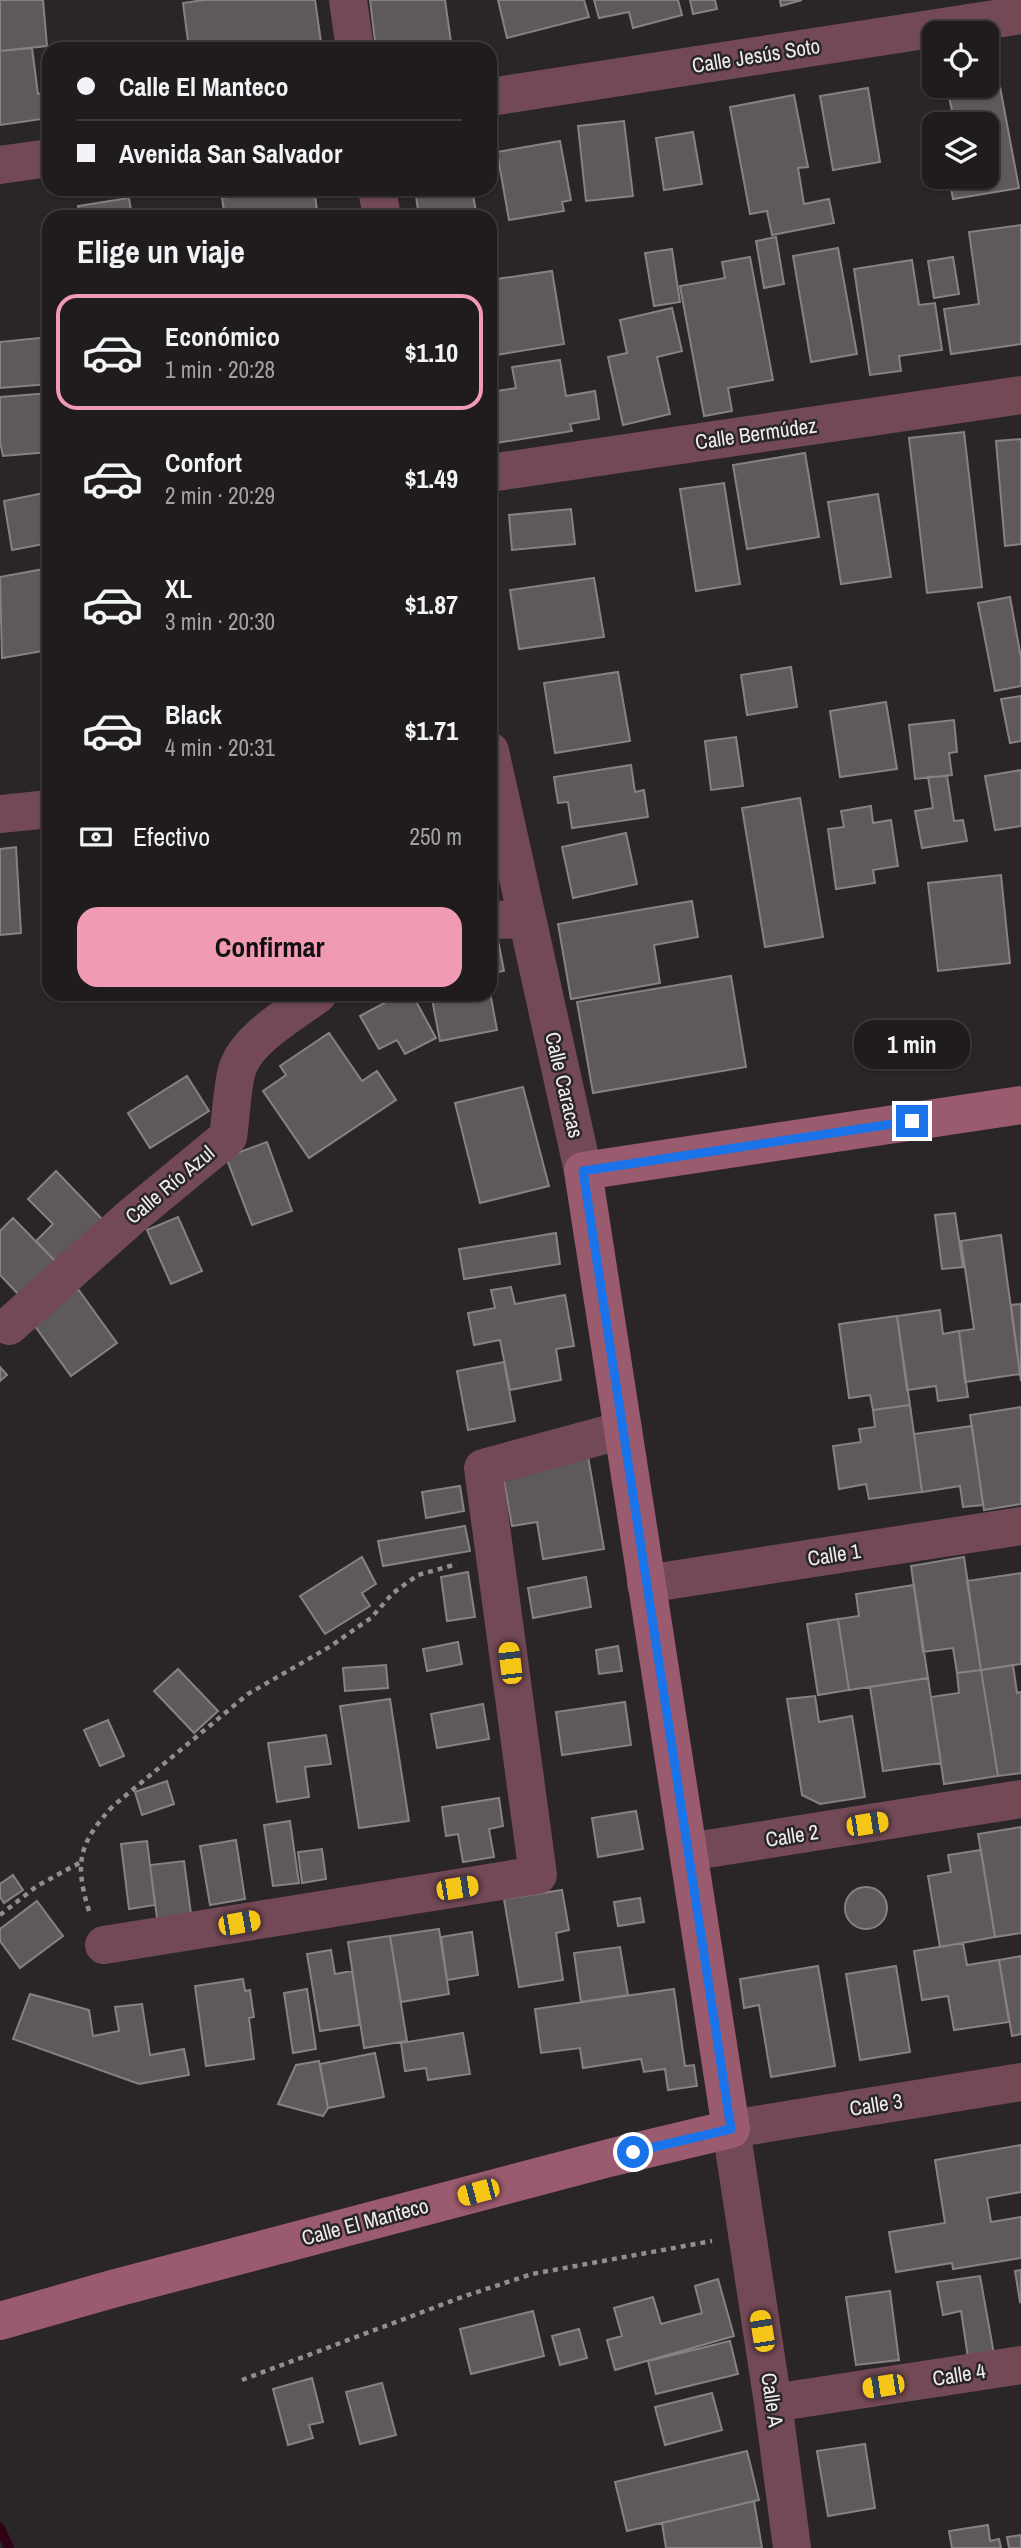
<!DOCTYPE html>
<html lang="es">
<head>
<meta charset="utf-8">
<style>
	:root { --surface:#201c1d; --page:#282526; --text:#f1f3f6; --muted:#a2a1a4; --line:#3d3a3b; --accent:#f19ab4 }
	body { margin:0; font-family:"Archivo Narrow",sans-serif; background:var(--page); color:var(--text); height:100vh; display:flex; flex-direction:column; font-size:26px; white-space:nowrap }
	* { box-sizing:border-box; margin:0 }
	p { font-size:23px; color:var(--muted) }
	.icon { flex:none; width:38px; height:38px; fill:none; stroke:currentColor; stroke-width:2; stroke-linecap:round; stroke-linejoin:round }
	.map { position:relative; flex:1; overflow:hidden }
	.drawer { position:absolute; left:42px; top:210px; width:455px; height:791px; display:flex; flex-direction:column; background:var(--surface); border-radius:21px; box-shadow:0 2px 5px #0004,0 0 0 2px var(--line) }
	.drawer>* { flex:none }
	.guide { position:absolute; left:42px; top:42px; width:455px; height:154px; border-radius:21px; box-shadow:0 2px 5px #0004,0 0 0 2px var(--line); display:grid; align-content:center; height:154px; padding:0 35px; background:var(--surface) }
	.controls { position:absolute; left:922px; top:21px; display:grid; gap:14px }
	.controls a { display:grid; place-items:center; width:77px; height:77px; border-radius:14px; background:var(--surface); box-shadow:0 2px 5px #0004,0 0 0 2px var(--line); font-size:35px }
	.end { position:absolute; width:32px; height:32px; margin:-16px; border:9px solid #1a73e8; background:#fff; box-shadow:0 0 0 4px #fff }
	.from { border-radius:50% }
	.bubble { position:absolute; height:49px; border-radius:21px; background:var(--surface); box-shadow:0 2px 5px #0004,0 0 0 2px var(--line); font-size:23px; font-weight:800; line-height:49px; text-align:center }
	.car { position:absolute; width:21px; height:42px; margin:-21px -10px; border-radius:9px; box-shadow:0 0 5px 2px #0007; background:linear-gradient(#f5c518 24%,#345 0 40%,#f5c518 0 76%,#345 0 86%,#f5c518 0) }
	.guide b { display:flex; align-items:center; gap:24px; height:66px; font-size:26px }
	.guide b+b { border-top:2px solid var(--line) }
	.guide i { width:18px; height:18px; background:var(--text) }
	ul { padding:0; list-style:none }
	li { display:flex; align-items:center; gap:21px; height:116px; margin:0 14px 10px; padding:0 21px; border:4px solid transparent; border-radius:21px }
	li div { flex:1 }
	li b { display:block; font-size:26px }
	li em { font-style:normal; font-weight:800 }
	li.on { border-color:var(--accent) }
	li>.icon { width:63px; height:63px; stroke-width:1.5 }
	h2 { padding:0 35px; font-size:32px; line-height:84px }
	.pay { display:flex; align-items:center; gap:18px; height:77px; padding:0 35px; font-size:26px }
	.pay p { margin-inline-start:auto }
	.cta { display:flex; gap:14px; margin-top:auto; padding:14px 35px }
	.cta a { flex:1; height:80px; border-radius:21px; background:var(--accent); color:#111; font-size:28px; font-weight:800; line-height:80px; text-align:center }
	.map>svg:first-child { display:block }
	.lines { fill:none; stroke-linecap:round; stroke-linejoin:round }
	.stream { stroke:#2f0215; stroke-width:10 }
	.building { fill:#5e595a; stroke:#878183; stroke-width:2 }
	.path { stroke:#928e90; stroke-width:4.5; stroke-dasharray:5 5; stroke-linecap:butt }
	.street { stroke:#724955; stroke-width:38 }
	.secondary { stroke:#9b5b6f; stroke-width:38 }
	.route { stroke:#1a73e8; stroke-width:9 }
	.labels { text-anchor:middle; stroke-width:5; stroke-linejoin:round; paint-order:stroke }
	.street-label { font-size:21px; fill:#f0edee; stroke:#2a2527 }
</style>
</head>
<body>
<div class="map">
<svg width="1021" height="2548" viewBox="0 0 1021 2548">
	<rect width="100%" height="100%" fill="#2a2527"/>
	<g class="lines">
		<path class="stream" d="M0,2528L9,2548"/>
	</g>
	<path class="building" d="M0,0H43L47,46L0,51Z
		M204,0H315L322,49H189L183,3Z
		M370,0H445L452,49H376Z
		M498,0H584L589,17L507,38Z
		M594,0H678L682,15L633,28L629,12L599,18Z
		M690,0H715L717,9L693,14Z
		M780,0H802L781,6Z
		M32,48L38,94L49,93V118L0,125V51Z
		M1000,87L1019,188L953,199L949,177H987V124H955L949,97Z
		M868,88L880,162L833,170L820,96Z
		M794,95L808,167L798,168L804,204L829,199L834,223L772,235L767,211L750,214L730,107Z
		M624,121L633,196L586,201L578,126Z
		M693,132L702,184L664,190L656,138Z
		M560,141L571,200L562,202L564,211L509,220L497,152Z
		M277,189H314L318,217H225L222,198Z
		M415,189H472L477,217H419Z
		M129,198L132,217H80L78,206Z
		M1021,225V344L951,354L944,309L979,304L969,232Z
		M776,237L784,284L764,288L756,241Z
		M838,248L857,354L811,362L793,256Z
		M672,249L680,302L654,306L645,253Z
		M750,257L773,380L728,388L732,411L704,416L680,286L725,278L722,262Z
		M953,257L959,294L934,298L928,261Z
		M912,260L919,305L935,303L942,350L899,356L901,371L870,375L854,269Z
		M552,271L564,344L490,356V280Z
		M672,308L682,351L657,357L670,414L623,425L608,357L627,353L620,320Z
		M49,337V384L0,388V342Z
		M560,360L566,396L595,391L599,419L570,424L572,431L490,444V392L516,388L512,367Z
		M49,393V452L3,456L0,442V397Z
		M964,432L982,587L927,593L909,438Z
		M1021,439V544L1005,546L996,441Z
		M805,453L819,537L747,549L733,465Z
		M724,483L740,584L696,591L680,489Z
		M49,492V543L12,550L4,501Z
		M878,494L891,577L841,584L828,502Z
		M571,509L575,544L512,550L509,515Z
		M49,568V650L2,658L0,577Z
		M594,578L604,637L519,649L510,590Z
		M1010,597L1021,658V686L995,691L978,603Z
		M791,667L797,707L747,715L741,675Z
		M618,672L630,741L555,753L544,683Z
		M1021,696V741L1010,743L1001,699Z
		M886,702L897,769L840,777L830,711Z
		M954,720L957,752L949,753L952,775L915,779L909,725Z
		M736,737L743,786L711,790L705,741Z
		M631,765L635,792L644,790L648,817L572,828L568,802L558,803L554,777Z
		M1021,770V826L995,830L985,776Z
		M947,776L954,821L963,820L967,841L922,848L915,811L933,808L928,777Z
		M800,798L823,937L765,947L742,808Z
		M871,806L873,823L891,820L898,866L873,870L875,883L836,889L828,829L844,827L841,811Z
		M626,833L637,884L573,898L562,847Z
		M16,847L21,933L0,935V849Z
		M1001,875L1010,963L938,971L928,883Z
		M692,901L698,937L654,945L660,983L571,999L558,924Z
		M498,940L504,971L490,973V942Z
		M731,976L746,1067L593,1093L577,1002Z
		M490,992L497,1030L440,1041L431,994Z
		M401,994H412L436,1038L405,1054L397,1040L379,1049L360,1016Z
		M329,1033L362,1081L377,1071L396,1100L309,1158L263,1091L286,1075L280,1066Z
		M187,1076L209,1111L150,1148L128,1113Z
		M523,1087L549,1186L480,1203L455,1103Z
		M267,1142L292,1211L252,1225L226,1157Z
		M56,1171L102,1219L57,1263L36,1241L53,1224L28,1199Z
		M955,1213L963,1267L942,1269L935,1215Z
		M178,1217L202,1271L171,1284L147,1230Z
		M13,1218L57,1263L21,1297L0,1275V1231Z
		M556,1233L560,1264L464,1279L459,1249Z
		M1001,1235L1020,1374L965,1382L959,1331L974,1329L961,1241Z
		M511,1287L515,1304L565,1295L574,1346L556,1349L561,1380L510,1390L500,1340L474,1345L468,1313L495,1308L491,1290Z
		M78,1289L117,1343L71,1376L32,1322Z
		M1021,1304V1381L1011,1305Z
		M940,1310L943,1334L959,1331L968,1397L938,1401L936,1386L907,1390L897,1316Z
		M897,1316L910,1405L873,1410L870,1395L849,1398L839,1324Z
		M504,1362L515,1421L468,1430L457,1371Z
		M0,1367L7,1375L0,1381Z
		M910,1405L922,1492L869,1499L866,1484L839,1489L833,1446L861,1442L859,1429L875,1427L873,1410Z
		M1021,1407V1504L984,1510L970,1415Z
		M972,1426L983,1505L963,1507L960,1486L922,1492L914,1434Z
		M588,1456L604,1549L543,1559L537,1522L512,1526L502,1470Z
		M460,1486L464,1511L426,1518L422,1492Z
		M465,1526L470,1551L383,1566L378,1541Z
		M362,1557L376,1584L362,1593L370,1606L325,1634L300,1596Z
		M964,1557L981,1670L957,1673L953,1648L923,1652L911,1566Z
		M468,1572L475,1617L447,1621L441,1577Z
		M1021,1573V1664L981,1670L967,1581Z
		M586,1577L591,1607L533,1618L528,1588Z
		M914,1585L928,1678L849,1690L838,1619L859,1616L856,1594Z
		M838,1619L849,1690L818,1695L807,1624Z
		M458,1642L462,1664L427,1671L423,1649Z
		M618,1646L622,1671L599,1674L596,1650Z
		M386,1665L388,1688L345,1691L343,1668Z
		M1013,1665L1017,1693L1021,1692V1773L998,1776L981,1670Z
		M178,1669L218,1711L194,1733L154,1691Z
		M981,1670L998,1776L944,1784L931,1697L959,1693L957,1673Z
		M928,1678L941,1763L883,1771L870,1687Z
		M815,1696L819,1722L852,1716L865,1797L820,1804L802,1795L787,1699Z
		M390,1699L409,1821L359,1828L340,1706Z
		M625,1702L631,1745L562,1755L556,1712Z
		M483,1704L489,1739L437,1748L431,1714Z
		M108,1720L124,1756L100,1766L84,1730Z
		M326,1735L331,1764L305,1767L309,1797L277,1802L268,1743Z
		M167,1781L174,1804L142,1815L135,1792Z
		M499,1798L503,1826L489,1829L494,1857L463,1862L458,1834L446,1836L442,1807Z
		M636,1811L643,1849L598,1857L592,1818Z
		M290,1821L299,1883L273,1886L264,1825Z
		M1021,1827V1933L995,1937L978,1834Z
		M236,1840L245,1899L210,1905L200,1846Z
		M147,1841L155,1905L129,1909L121,1844Z
		M322,1849L326,1879L302,1883L298,1852Z
		M981,1850L995,1937L940,1947L928,1876L951,1872L948,1855Z
		M184,1861L191,1914L157,1918L150,1865Z
		M13,1875L23,1890L4,1903L0,1897V1884Z
		M845 1908a21 21 0 1 1 42 0a21 21 0 1 1-42 0Z
		M562,1890L569,1930L556,1933L563,1980L519,1987L504,1899Z
		M640,1898L644,1922L618,1926L614,1902Z
		M37,1901L63,1936L20,1968L0,1941V1929Z
		M439,1929L449,1994L401,2002L390,1936Z
		M472,1932L478,1975L447,1980L441,1937Z
		M390,1936L407,2041L364,2048L348,1942Z
		M963,1943L967,1965L999,1960L1009,2022L954,2030L948,1996L922,2000L914,1951Z
		M620,1947L628,1995L581,2002L574,1953Z
		M331,1950L335,1974L352,1971L360,2025L320,2031L307,1954Z
		M1021,1956V2034L1012,2036L999,1960Z
		M818,1966L835,2066L771,2077L759,2005L744,2008L740,1979Z
		M896,1966L910,2052L860,2060L846,1974Z
		M243,1979L245,1991L250,1990L254,2017L249,2018L254,2059L206,2066L195,1986Z
		M307,1989L316,2049L293,2053L284,1993Z
		M674,1989L685,2066L694,2065L697,2086L668,2090L665,2069L644,2072L641,2059L583,2068L580,2048L541,2053L535,2009Z
		M30,1994L89,2010L93,2036L119,2031L115,2007L142,2004L150,2055L184,2049L189,2075L139,2084L13,2039Z
		M463,2033L470,2074L428,2080L426,2068L405,2071L401,2043Z
		M375,2053L384,2097L328,2108L320,2064Z
		M319,2061L328,2108L323,2116L278,2104L296,2065Z
		M1021,2145V2192L987,2198L991,2222L1021,2217V2258L953,2269L952,2263L896,2272L889,2232L945,2223L935,2160Z
		M1021,2270V2301L1020,2302L1015,2271Z
		M980,2276L995,2360L969,2364L961,2311L943,2315L937,2282Z
		M718,2279L734,2336L615,2370L607,2340L622,2336L614,2308L653,2297L661,2324L702,2313L695,2286Z
		M890,2291L899,2360L856,2365L846,2297Z
		M533,2311L544,2356L471,2374L460,2329Z
		M579,2329L587,2358L560,2365L552,2336Z
		M730,2341L738,2374L656,2394L648,2361Z
		M312,2378L323,2422L309,2425L313,2438L288,2445L273,2389Z
		M382,2383L396,2435L360,2444L346,2392Z
		M712,2393L722,2430L665,2445L655,2407Z
		M865,2444L875,2508L828,2516L817,2451Z
		M747,2451L759,2500L627,2531L615,2482Z
		M754,2501L762,2548H666L662,2523Z
		M988,2525L990,2541L999,2539L1001,2548H952L949,2531Z
		M1021,2535V2548H1009L1007,2537Z"/>
	<g class="lines">
		<path class="path" d="M89,1911C74,1862 79,1843 113,1806L248,1694L331,1646L355,1629L371,1618L393,1593L418,1575L457,1564
			M0,1915L37,1886L81,1862
			M242,2380L465,2296L532,2274L712,2241"/>
		<path class="street" d="M348,0L355,49
			M490,97L1021,15
			M0,165L49,158
			M377,189L382,217
			M490,473L1021,395
			M490,751L583,1171
			M0,814L49,809
			M490,920L527,919
			M9,1326L131,1217L228,1137C231,1119 232,1083 238,1067C249,1037 293,1013 318,994
			M646,1584L1021,1526
			M688,1852L1021,1799
			M104,1945L538,1875L483,1468L623,1430
			M773,2403L1021,2365
			M792,2548L773,2403L731,2129L1021,2082"/>
		<path class="secondary" d="M0,2321L112,2289L609,2158L731,2129L583,1171L1021,1105"/>
	</g>
	<g class="lines">
		<path class="route" d="M633,2152L731,2129L583,1171L912,1121"/>
	</g>
	<g class="labels">
		<g class="street-label">
			<text transform="translate(756 56) rotate(-9)" y="7">Calle Jesús Soto</text>
			<text transform="translate(756 434) rotate(-8)" y="7">Calle Bermúdez</text>
			<text transform="translate(564 1085) rotate(77)" y="7">Calle Caracas</text>
			<text transform="translate(170 1185) rotate(-40)" y="7">Calle Río Azul</text>
			<text transform="translate(834 1555) rotate(-9)" y="7">Calle 1</text>
			<text transform="translate(792 1836) rotate(-9)" y="7">Calle 2</text>
			<text transform="translate(876 2105) rotate(-9)" y="7">Calle 3</text>
			<text transform="translate(365 2222) rotate(-15)" y="7">Calle El Manteco</text>
			<text transform="translate(959 2375) rotate(-9)" y="7">Calle 4</text>
			<text transform="translate(772 2400) rotate(82)" y="7">Calle A</text>
		</g>
	</g>
</svg>
<div class="controls">
<a><svg class="icon" aria-label="locate" viewBox="0 0 24 24"><circle cx="12" cy="12" r="6"/><path d="M12 2v4M12 18v4M2 12h4M18 12h4"/></svg></a>
<a><svg class="icon" aria-label="layers" viewBox="0 0 24 24"><path d="M12 4l9 5-9 5-9-5zM3 14l9 5 9-5"/></svg></a>
</div>
<i class="end from" style="left:633px;top:2152px"></i>
<i class="end" style="left:912px;top:1121px"></i>
<div class="bubble" style="left:854px;top:1020px;width:116px">1 min</div>
<i class="car" style="left:510px;top:1663px;rotate:353deg"></i>
<i class="car" style="left:867px;top:1824px;rotate:81deg"></i>
<i class="car" style="left:457px;top:1888px;rotate:81deg"></i>
<i class="car" style="left:239px;top:1923px;rotate:80deg"></i>
<i class="car" style="left:478px;top:2192px;rotate:255deg"></i>
<i class="car" style="left:762px;top:2331px;rotate:351deg"></i>
<i class="car" style="left:883px;top:2386px;rotate:261deg"></i>
<div class="guide">
<b><i class="from"></i>Calle El Manteco</b>
<b><i></i>Avenida San Salvador</b>
</div>
<section class="drawer">
<h2>Elige un viaje</h2>
<ul>
<li class="on"><svg class="icon" aria-label="car" viewBox="0 0 24 24"><path d="M5 17H2v-5l4-1 3-4h7l3 4 3 1v5h-3M9 17h6M6 11h13"/><circle cx="7" cy="17" r="2"/><circle cx="17" cy="17" r="2"/></svg><div><b>Económico</b><p>1 min · 20:28</p></div><em>$1.10</em></li>
<li><svg class="icon" aria-label="car" viewBox="0 0 24 24"><path d="M5 17H2v-5l4-1 3-4h7l3 4 3 1v5h-3M9 17h6M6 11h13"/><circle cx="7" cy="17" r="2"/><circle cx="17" cy="17" r="2"/></svg><div><b>Confort</b><p>2 min · 20:29</p></div><em>$1.49</em></li>
<li><svg class="icon" aria-label="car" viewBox="0 0 24 24"><path d="M5 17H2v-5l4-1 3-4h7l3 4 3 1v5h-3M9 17h6M6 11h13"/><circle cx="7" cy="17" r="2"/><circle cx="17" cy="17" r="2"/></svg><div><b>XL</b><p>3 min · 20:30</p></div><em>$1.87</em></li>
<li><svg class="icon" aria-label="car" viewBox="0 0 24 24"><path d="M5 17H2v-5l4-1 3-4h7l3 4 3 1v5h-3M9 17h6M6 11h13"/><circle cx="7" cy="17" r="2"/><circle cx="17" cy="17" r="2"/></svg><div><b>Black</b><p>4 min · 20:31</p></div><em>$1.71</em></li>
</ul>
<div class="pay"><svg class="icon" aria-label="cash" viewBox="0 0 24 24"><path d="M3 7h18v10H3z"/><circle cx="12" cy="12" r="2"/></svg>Efectivo<p>250 m</p></div>
<div class="cta"><a>Confirmar</a></div>
</section>
</div>
</body>
</html>
